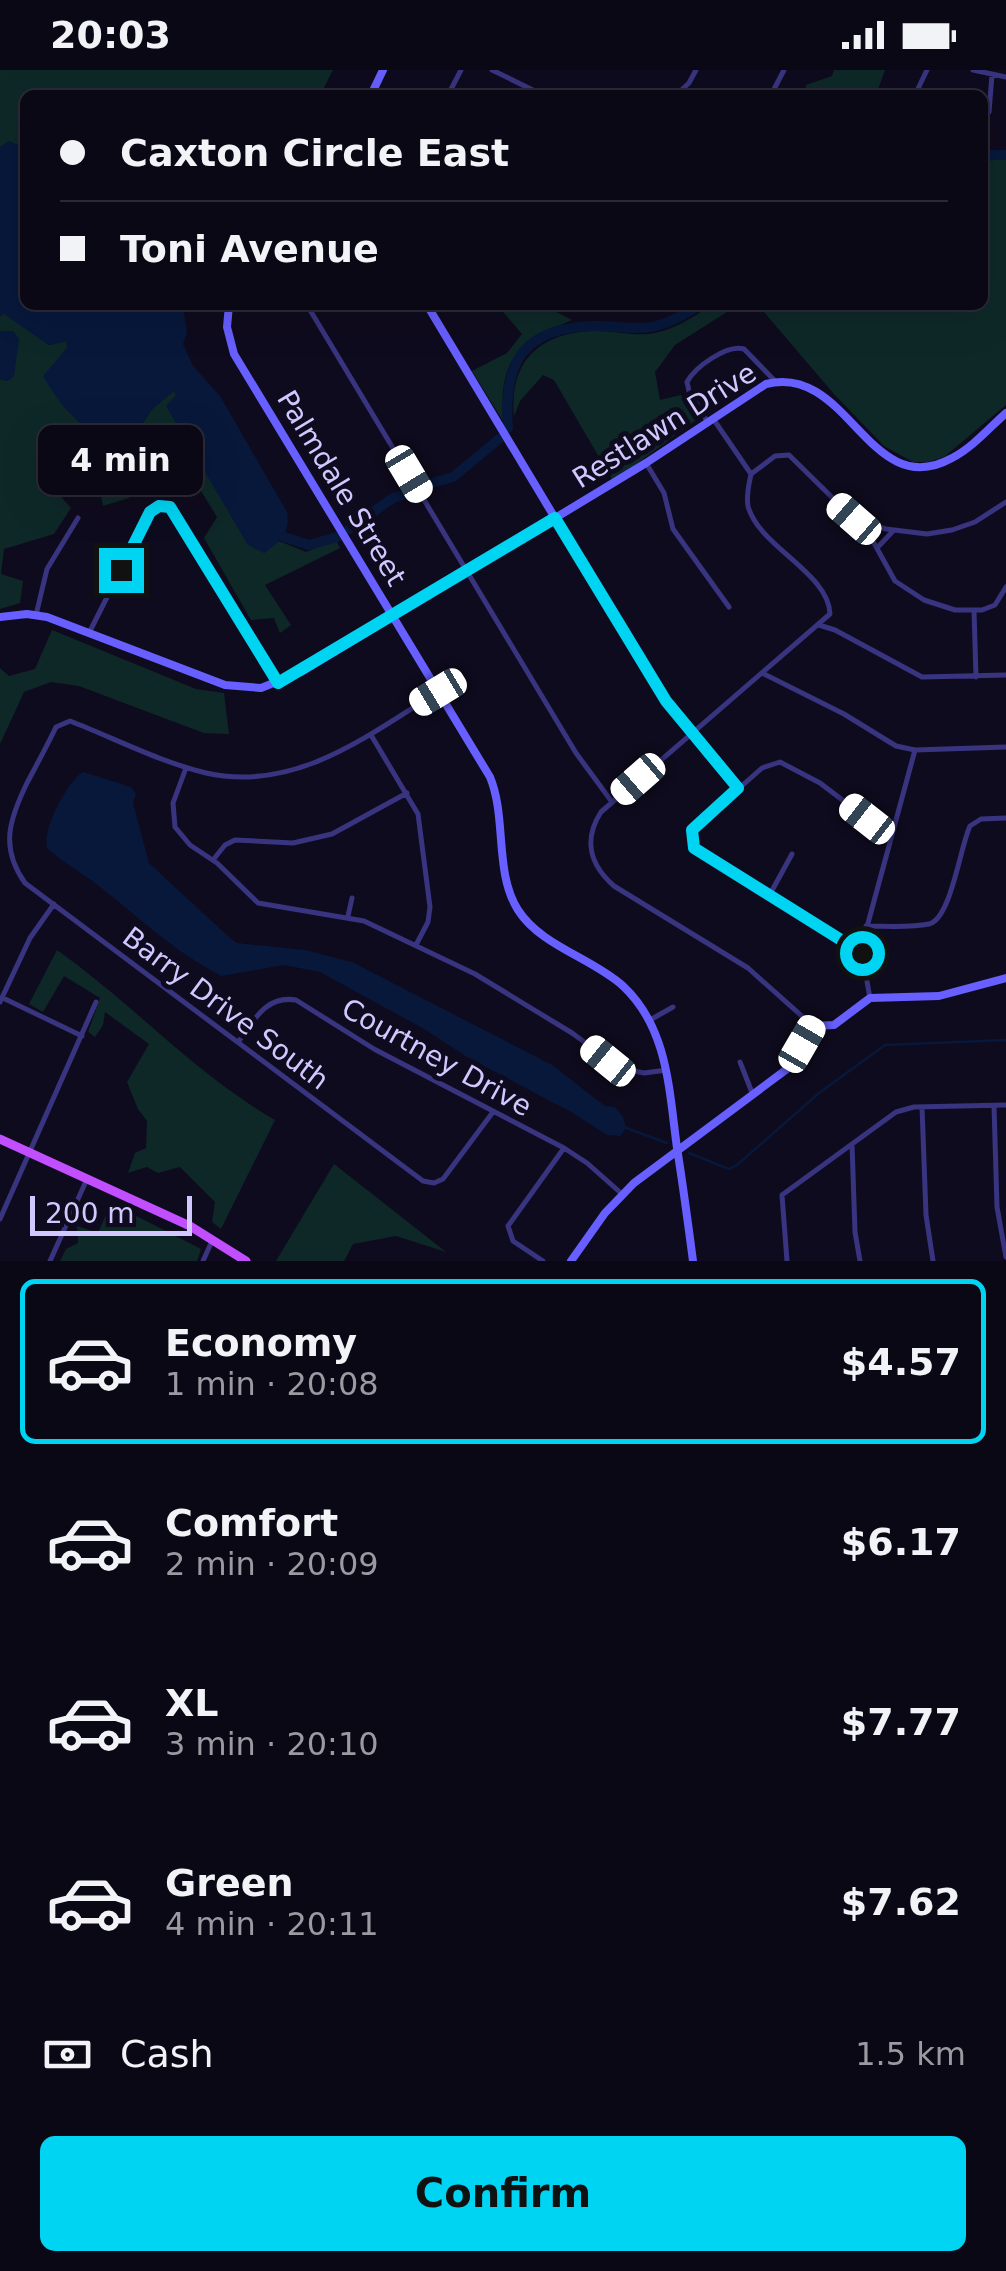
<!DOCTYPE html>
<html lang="en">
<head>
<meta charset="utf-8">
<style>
	:root { --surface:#0b0816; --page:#14111f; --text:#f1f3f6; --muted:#9a9aa1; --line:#2b2935; --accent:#00d4f3 }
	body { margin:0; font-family:"DejaVu Sans",sans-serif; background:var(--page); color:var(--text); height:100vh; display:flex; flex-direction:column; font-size:38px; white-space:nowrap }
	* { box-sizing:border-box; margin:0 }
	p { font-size:32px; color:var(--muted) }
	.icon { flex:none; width:55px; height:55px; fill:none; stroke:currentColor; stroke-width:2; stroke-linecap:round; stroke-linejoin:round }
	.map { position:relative; height:1191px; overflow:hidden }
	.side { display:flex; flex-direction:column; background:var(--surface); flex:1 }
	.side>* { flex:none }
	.guide { position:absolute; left:20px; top:20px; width:968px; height:220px; border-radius:15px; box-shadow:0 10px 40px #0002,0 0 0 2px var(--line); display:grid; align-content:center; height:220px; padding:0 40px; background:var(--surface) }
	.scale { position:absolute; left:30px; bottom:25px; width:162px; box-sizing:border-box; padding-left:10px; border:5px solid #d0c8ff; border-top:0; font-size:28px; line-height:35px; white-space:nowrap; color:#d0c8ff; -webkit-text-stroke:8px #0f0b1e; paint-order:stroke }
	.end { position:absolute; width:45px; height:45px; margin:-22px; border:12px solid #00d4f3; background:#111; box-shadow:0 0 0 5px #111 }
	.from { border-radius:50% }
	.bubble { position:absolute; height:70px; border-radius:15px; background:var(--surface); box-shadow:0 10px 40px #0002,0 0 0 2px var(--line); font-size:32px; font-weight:700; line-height:70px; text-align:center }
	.car { position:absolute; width:30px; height:60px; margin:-30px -15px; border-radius:12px; box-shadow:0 0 8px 2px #0007; background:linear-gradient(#fff 24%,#345 0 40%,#fff 0 76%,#345 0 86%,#fff 0) }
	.guide b { display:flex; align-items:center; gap:35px; height:95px; font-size:38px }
	.guide b+b { border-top:2px solid var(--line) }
	.guide i { width:25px; height:25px; background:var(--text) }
	ul { padding:18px 0 0; list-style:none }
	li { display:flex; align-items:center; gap:30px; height:165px; margin:0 20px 15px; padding:0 20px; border:5px solid transparent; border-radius:15px }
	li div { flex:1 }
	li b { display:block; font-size:38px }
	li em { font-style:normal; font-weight:700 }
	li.selected { border-color:var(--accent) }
	li>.icon { width:90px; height:90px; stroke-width:1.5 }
	.pay { display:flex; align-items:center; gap:25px; height:110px; padding:0 40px; font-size:38px }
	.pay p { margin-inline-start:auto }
	.cta { display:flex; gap:20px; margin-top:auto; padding:20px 40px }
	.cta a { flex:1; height:115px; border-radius:15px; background:var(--accent); color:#111; font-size:40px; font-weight:700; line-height:115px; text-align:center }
	.status { display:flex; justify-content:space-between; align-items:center; height:70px; padding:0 50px; background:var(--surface); direction:ltr }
	.status svg { height:28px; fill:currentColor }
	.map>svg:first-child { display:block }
	.green { fill:#0e2828 }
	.water { fill:#07183b }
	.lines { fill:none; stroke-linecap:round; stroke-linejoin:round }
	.stream { stroke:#07183b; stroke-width:2.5 }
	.river { stroke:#07183b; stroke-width:10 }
	.street { stroke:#39347f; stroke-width:5 }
	.secondary { stroke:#675fff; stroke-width:8 }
	.primary { stroke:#c24fff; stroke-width:9 }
	.route { stroke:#00d4f3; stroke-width:12 }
	.labels { text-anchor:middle; stroke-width:10; stroke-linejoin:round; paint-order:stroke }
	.street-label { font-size:28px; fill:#d0c8ff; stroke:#0f0b1e }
</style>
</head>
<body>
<div class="status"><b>20:03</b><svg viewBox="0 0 49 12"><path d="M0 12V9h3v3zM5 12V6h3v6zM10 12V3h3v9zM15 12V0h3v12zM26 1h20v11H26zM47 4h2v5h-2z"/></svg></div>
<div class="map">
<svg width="1006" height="1191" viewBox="0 0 1006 1191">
	<rect width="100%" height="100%" fill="#0f0b1e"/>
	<path class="green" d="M0,0H333L320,25H25V78L9,72L0,77Z
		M834,0H885L876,25H805L806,15L832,6Z
		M1006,89V335L944,387L928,392H913L884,376L834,324L758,235H982L983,91Z
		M497,235H543L572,250C517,274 499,288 503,351L472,301L507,283L522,264Z
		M712,235H738L675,275L655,302L660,330L681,325L696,350L613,411L554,310L543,305L520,331L514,346C509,292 539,263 592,261C613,260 636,267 655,263C676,259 694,246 712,235Z
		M4,243L49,275L66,271L129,373L153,338L174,321L264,483L279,471L306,482L336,470L340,478L265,515L291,555L280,563L274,548L251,550L204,468L217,447L160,354L143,367L149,384L124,395L129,428L103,436L97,405L69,376L51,378L40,403L71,438L54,464L4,479L1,504L23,511L20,533L0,539V309L8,311L13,261H0V246Z
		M52,560L196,619L224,623L229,664L204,663L79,616L51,612L24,622L0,674V598L9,606L35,599Z
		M57,880C132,933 195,1004 275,1050L221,1159L212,1152L215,1132L180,1097L158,1103L147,1097L128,1103L135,1083L146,1078L147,1051L138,1039L127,1012L149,974L105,942L103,955L95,967L88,962L100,928L64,906L43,942L29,934Z
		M334,1094L446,1182L396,1166L353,1174L344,1191H276Z
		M111,1133L201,1179L197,1191H60L66,1179L78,1173L77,1156L98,1163Z"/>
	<path class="water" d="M9,71L25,78V235H183L187,263L183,274L193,296L220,326L287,442C291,464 279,471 264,483L248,475L166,336L176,325L174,321L153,338L129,373C89,371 62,339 43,306L67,278L66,271L49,275L4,244L0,246V77Z
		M0,261H13L19,269L14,306L8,311L0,309Z
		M83,702L131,717L136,724L133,733L149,793L230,868L237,873L305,880L352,892L552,995L605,1036L615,1037L623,1047L626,1058L620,1066L607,1065L571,1042L467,987L426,960L320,902L284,895L221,906C172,880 141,849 99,816C82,803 64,793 47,778C42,760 67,711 83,702Z"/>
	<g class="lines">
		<path class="stream" d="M626,1058L667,1073
			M689,1083L729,1099L737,1095L819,1023L885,975L1006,970"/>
		<path class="river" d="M982,85H1006
			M508,358C503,292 523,258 593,256C613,255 637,261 656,256C672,252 685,244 699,235
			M422,416L453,407L499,369
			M349,459L393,428L412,422
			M284,467L309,475L337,467"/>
		<path class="street" d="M492,0L543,25
			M973,0L1006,7
			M448,25L461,0
			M676,25L689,13L696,0
			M771,25L784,0
			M915,25L927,0
			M989,42L992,5
			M307,235L576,683L612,732
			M714,350L751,404C749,414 746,425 748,436C758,476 829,503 830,544L601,742C583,770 590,795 614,816L748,898L813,956
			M707,351L689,321L687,312C695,297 727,274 744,279L776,312
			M646,393L664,423L673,459L729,537
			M751,404L775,386L789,385L854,449L886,459L927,464L952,460L975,452L1006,432
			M555,448L665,631L738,718
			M854,449L874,473L895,511L924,530L955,540H982L995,535L1006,517
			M877,478L893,461
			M974,540L976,607
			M36,545L47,499L78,448
			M819,555L835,560L922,607L1006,605
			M89,563L150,442L164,435L175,442L277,611
			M762,603L844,644L896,676L915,680L1006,677
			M438,622C367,666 295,723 206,703C160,692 114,668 70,651L56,657C47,676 37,694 27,713C9,750 0,778 25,813L423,1111L434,1113L443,1109L493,1042
			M371,665L418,744L430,837L428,852L416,875
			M186,698L173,733L175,757L190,775L217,793L258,833L364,851L475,904L572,963L620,998L644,1003L667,1000
			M213,790L225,775L235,770L293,773L332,764L407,723
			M769,826L792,784
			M348,846L352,828
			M866,856C886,856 910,858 929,854C951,849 960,777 970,756L981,749L1006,748
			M863,883L698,783L691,772L692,760L762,698L780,692L820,713L891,767
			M3,928L82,966
			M870,928L864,895V868L915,680
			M0,932L30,868L54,834
			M650,950L673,937
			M239,971C254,950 266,925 296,930L374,979L564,1078L587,1093L622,1124
			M740,992L753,1025
			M994,1036L997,1137L1006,1187
			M922,1037L926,1145L933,1191
			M852,1074L855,1162L860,1191
			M0,1149L96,932
			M50,1191L87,1109
			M203,1191L212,1171
			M543,1191L513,1171L508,1156L564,1078
			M787,1191L782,1125L896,1042L914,1037L1006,1035"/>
		<path class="secondary" d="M371,25L383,0
			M229,235L227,257L234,284L490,707C507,748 494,802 518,840C541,876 592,888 623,916C668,958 669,1020 677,1078C683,1115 688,1153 693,1191
			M427,235L555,448
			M0,547L27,544L47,547L225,615L261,618L301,602L646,393L766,314C849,293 869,434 952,388C972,378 989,358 1006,343
			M571,1191L605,1143L634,1113L787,999L813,956L834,955L870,928L939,926L1006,908"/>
		<path class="primary" d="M0,1069L190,1156L246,1191"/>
	</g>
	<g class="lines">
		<path class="route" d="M121,500L150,442L159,436L170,437L278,613L555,448L666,631L738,718L692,760L694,778L862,883"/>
	</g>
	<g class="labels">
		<g class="street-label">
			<text transform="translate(664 355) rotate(-32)" y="10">Restlawn Drive</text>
			<text transform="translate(342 418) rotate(59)" y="10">Palmdale Street</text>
			<text transform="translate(226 938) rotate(37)" y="10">Barry Drive South</text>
			<text transform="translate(437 987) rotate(29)" y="10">Courtney Drive</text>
		</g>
	</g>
</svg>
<div class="scale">200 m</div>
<i class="end from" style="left:862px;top:883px"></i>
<i class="end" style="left:121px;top:500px"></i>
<div class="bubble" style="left:38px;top:355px;width:165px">4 min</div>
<i class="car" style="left:409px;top:404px;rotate:149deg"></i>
<i class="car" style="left:854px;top:449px;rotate:311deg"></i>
<i class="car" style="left:438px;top:622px;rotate:239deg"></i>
<i class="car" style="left:638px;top:709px;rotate:229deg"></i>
<i class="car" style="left:867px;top:749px;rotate:308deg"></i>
<i class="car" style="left:802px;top:974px;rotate:30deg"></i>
<i class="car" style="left:608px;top:991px;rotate:309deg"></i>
<div class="guide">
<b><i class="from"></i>Caxton Circle East</b>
<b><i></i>Toni Avenue</b>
</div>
</div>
<section class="side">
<ul>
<li class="selected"><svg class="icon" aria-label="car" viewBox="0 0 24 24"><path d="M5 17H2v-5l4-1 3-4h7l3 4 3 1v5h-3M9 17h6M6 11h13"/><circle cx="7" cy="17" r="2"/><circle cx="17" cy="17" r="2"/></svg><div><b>Economy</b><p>1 min · 20:08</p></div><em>$4.57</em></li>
<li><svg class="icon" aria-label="car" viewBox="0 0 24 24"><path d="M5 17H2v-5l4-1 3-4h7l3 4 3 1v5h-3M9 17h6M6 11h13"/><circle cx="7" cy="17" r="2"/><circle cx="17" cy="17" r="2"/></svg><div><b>Comfort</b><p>2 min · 20:09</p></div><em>$6.17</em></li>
<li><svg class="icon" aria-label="car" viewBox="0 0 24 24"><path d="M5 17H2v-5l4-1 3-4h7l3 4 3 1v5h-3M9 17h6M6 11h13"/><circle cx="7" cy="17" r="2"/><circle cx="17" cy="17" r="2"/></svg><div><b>XL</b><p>3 min · 20:10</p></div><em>$7.77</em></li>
<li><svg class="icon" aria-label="car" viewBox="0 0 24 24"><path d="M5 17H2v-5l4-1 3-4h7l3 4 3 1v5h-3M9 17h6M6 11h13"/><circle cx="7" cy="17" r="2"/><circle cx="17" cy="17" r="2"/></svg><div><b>Green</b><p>4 min · 20:11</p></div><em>$7.62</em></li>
</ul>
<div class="pay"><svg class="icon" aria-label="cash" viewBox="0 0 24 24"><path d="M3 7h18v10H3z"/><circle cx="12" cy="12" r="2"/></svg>Cash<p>1.5 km</p></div>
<div class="cta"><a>Confirm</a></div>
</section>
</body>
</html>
